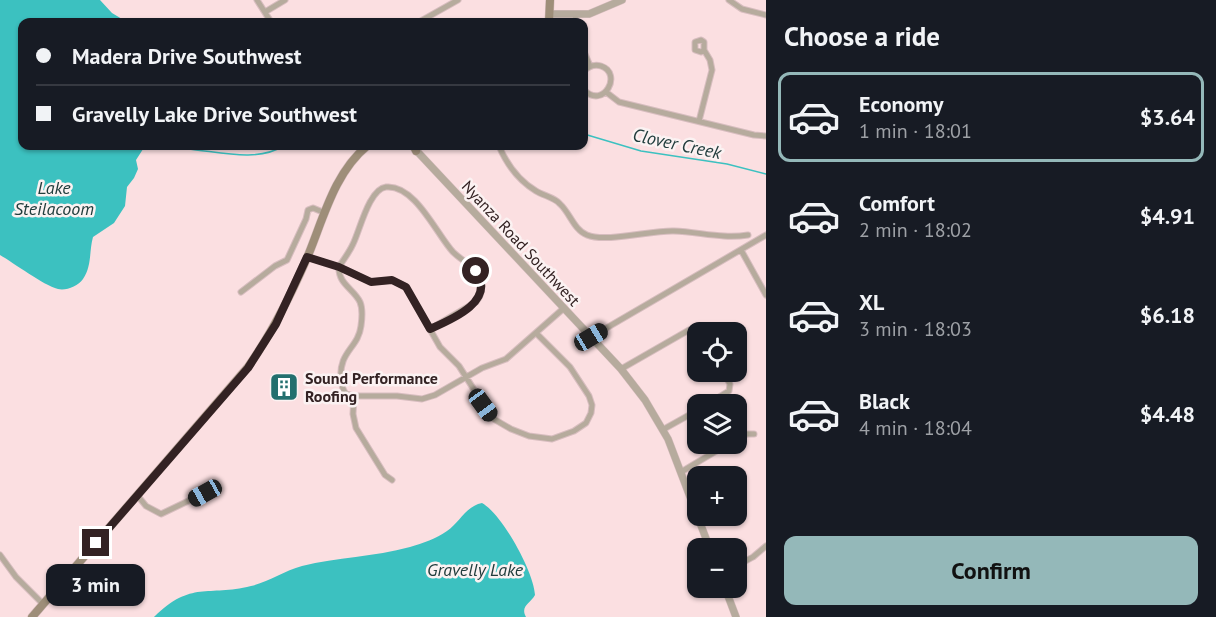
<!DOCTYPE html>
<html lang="en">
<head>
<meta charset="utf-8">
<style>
	:root { --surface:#171b24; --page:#242831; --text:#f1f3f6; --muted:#9ea1a6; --line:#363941; --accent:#94b8b9 }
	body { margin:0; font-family:"PT Sans",sans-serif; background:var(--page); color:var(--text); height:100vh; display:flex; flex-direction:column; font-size:22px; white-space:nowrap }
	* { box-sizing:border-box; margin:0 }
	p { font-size:20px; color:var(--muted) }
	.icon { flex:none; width:33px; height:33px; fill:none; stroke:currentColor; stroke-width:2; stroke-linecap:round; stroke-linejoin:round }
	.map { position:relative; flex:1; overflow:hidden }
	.sheet { display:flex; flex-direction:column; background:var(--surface); width:450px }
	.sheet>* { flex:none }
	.guide { position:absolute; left:18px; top:18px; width:570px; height:132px; border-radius:12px; box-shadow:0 2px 4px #0004; display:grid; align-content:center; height:132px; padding:0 18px; background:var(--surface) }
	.buttons { position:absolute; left:687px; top:322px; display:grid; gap:12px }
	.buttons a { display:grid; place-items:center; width:60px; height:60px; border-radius:12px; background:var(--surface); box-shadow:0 2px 4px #0004; font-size:30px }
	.end { position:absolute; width:27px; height:27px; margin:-14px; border:8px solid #332223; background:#fff; box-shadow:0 0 0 3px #fff }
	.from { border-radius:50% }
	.bubble { position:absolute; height:42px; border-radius:12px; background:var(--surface); box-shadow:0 2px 4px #0004; font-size:20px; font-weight:700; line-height:42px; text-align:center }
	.car { position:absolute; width:18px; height:36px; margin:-18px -9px; border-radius:8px; box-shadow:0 0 4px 2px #0007; background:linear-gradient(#222 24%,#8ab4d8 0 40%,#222 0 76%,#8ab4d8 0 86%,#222 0) }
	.guide b { display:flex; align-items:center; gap:21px; height:57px; font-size:22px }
	.guide b+b { border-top:2px solid var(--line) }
	.guide i { width:15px; height:15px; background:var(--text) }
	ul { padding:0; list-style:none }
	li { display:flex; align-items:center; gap:18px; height:90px; margin:0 12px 9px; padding:0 6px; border:3px solid transparent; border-radius:12px }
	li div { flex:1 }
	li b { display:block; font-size:22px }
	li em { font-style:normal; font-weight:700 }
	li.current { border-color:var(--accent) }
	li>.icon { width:54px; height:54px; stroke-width:1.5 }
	h2 { padding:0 18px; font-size:27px; line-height:72px }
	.button { display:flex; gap:12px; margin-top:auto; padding:12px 18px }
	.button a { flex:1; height:69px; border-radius:12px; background:var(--accent); color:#111; font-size:24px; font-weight:700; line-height:69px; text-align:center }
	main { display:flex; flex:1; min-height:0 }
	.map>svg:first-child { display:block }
	.water { fill:#3cc1c0 }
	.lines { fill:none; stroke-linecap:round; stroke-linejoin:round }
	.stream { stroke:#3cc1c0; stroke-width:1.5 }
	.minor-casing { stroke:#d7bdbf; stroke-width:7 }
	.tertiary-casing { stroke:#d7bdbf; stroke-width:8 }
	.secondary-casing { stroke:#d7bdbf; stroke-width:9 }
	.minor { stroke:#b6ab9d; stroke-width:5 }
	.tertiary { stroke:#b6ab9d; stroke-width:7 }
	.secondary { stroke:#9e8e79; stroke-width:8 }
	.route { stroke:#332223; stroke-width:8 }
	.labels { text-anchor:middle; stroke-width:5; stroke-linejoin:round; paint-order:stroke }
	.street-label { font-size:16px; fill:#332223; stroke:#fbf2f2 }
	.poi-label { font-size:16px; font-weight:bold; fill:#332223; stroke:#fbf2f2; text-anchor:start }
	.water-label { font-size:18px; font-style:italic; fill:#223d3d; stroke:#fbf2f2 }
</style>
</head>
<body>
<main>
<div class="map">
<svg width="766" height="617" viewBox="0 0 766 617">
	<rect width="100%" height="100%" fill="#fbdfe1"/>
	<path class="water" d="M0,0H100L112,13L127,22H22V146H145L136,160L138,169L134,178L127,187L125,206L114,223L93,237C89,251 92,266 83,279C78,286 66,291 58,289C43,285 14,263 0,255Z
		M482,503C502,514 534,572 535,595C530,604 520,606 526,617H154C192,580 207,597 251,586C268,582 284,571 302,566C337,557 374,557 410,547C423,543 436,539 447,531C460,522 466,506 482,503Z"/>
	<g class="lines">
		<path class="stream" d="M584,134L641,151L727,164L766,174
			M187,149C216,151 257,163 283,146"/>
		<g class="minor-casing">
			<path id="minor" d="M257,0L271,22
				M729,0L742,9L766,15
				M265,12L285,0
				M575,15L576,22
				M419,22L458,0
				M584,52L590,66
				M584,71C588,67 594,64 601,66C623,73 604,110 584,90
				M606,92L619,102L754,135L766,136
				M699,121L712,70L710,60L704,50V42L701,40L695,42V50L701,52L704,50
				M499,146C507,165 518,180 536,191C544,196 554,197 560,204C570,213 574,230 587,235C606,243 652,230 674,231C700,232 722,239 748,235
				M741,250L766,295
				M307,257L339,267L371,282L392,280L406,287L440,347L459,366L492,418L511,429L529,436L552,439L574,431L586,423L591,413L592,405L589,396L570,367L536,333
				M241,292L275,266L287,260L306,219L308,210L313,208L325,213
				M430,329L476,302C482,295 483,286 479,277C474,266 461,260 453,252C437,235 415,184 386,187C369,189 360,230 353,244C349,253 343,260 339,267C338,284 354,289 360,302C363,309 362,319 361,326C358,349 338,351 341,381C342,387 343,390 346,394L354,396H397L422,399L435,395L482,368L506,359L564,308
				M591,337L766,235
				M621,369L689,330L694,329L700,333
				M354,396L353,414L356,428L385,475L392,480
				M706,405L729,391L730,384L723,372
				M664,429L698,410
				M736,439L747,434H754
				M681,472L728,444
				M137,495L146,506L161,514L205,493L217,490
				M0,555L16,577L43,604
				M736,566L753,557L766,546"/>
		</g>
		<g class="tertiary-casing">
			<path id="tertiary" d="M551,14H589L622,0
				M413,147L621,369L645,400L668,439L710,549
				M725,588L736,617"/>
		</g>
		<g class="secondary-casing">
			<path id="secondary" d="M549,22L550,0
				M414,146L416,151
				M32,617L248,367C272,333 290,297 307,258C323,220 334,173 367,146"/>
		</g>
		<use href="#minor" class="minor"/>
		<use href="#tertiary" class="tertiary"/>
		<use href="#secondary" class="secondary"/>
	</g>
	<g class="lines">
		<path class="route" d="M96,543L248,368L276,324L307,257L339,267L371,282L392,280L406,287L430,329C453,319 496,301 476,271"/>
	</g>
	<defs>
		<g id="building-square" transform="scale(1.5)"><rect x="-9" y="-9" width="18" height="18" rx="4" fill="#236f6e" stroke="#fbf2f2"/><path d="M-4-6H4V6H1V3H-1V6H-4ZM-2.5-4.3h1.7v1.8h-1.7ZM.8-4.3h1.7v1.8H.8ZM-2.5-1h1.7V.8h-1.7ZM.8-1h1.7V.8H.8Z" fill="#fff"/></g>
	</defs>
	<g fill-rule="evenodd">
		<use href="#building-square" x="284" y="387"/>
	</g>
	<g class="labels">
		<g class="street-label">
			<text transform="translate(521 243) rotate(47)" y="6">Nyanza Road Southwest</text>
		</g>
		<g class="poi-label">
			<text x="305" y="384">Sound Performance<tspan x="305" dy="18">Roofing</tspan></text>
		</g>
		<g class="water-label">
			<text transform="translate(677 144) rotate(12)" y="6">Clover Creek</text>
			<text x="54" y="194">Lake<tspan x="54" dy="21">Steilacoom</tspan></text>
			<text x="475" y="576">Gravelly Lake</text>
		</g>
	</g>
</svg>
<div class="buttons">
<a><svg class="icon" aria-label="locate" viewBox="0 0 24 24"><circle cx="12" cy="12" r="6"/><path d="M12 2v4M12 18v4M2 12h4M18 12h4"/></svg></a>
<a><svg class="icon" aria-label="layers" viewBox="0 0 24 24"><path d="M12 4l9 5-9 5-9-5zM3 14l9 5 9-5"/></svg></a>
<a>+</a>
<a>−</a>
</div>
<i class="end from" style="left:476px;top:271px"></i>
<i class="end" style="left:96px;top:543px"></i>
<div class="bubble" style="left:46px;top:564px;width:99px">3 min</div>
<i class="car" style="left:591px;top:337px;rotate:59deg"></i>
<i class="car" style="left:483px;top:405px;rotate:144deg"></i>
<i class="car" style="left:205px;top:493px;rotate:241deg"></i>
<div class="guide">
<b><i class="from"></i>Madera Drive Southwest</b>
<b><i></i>Gravelly Lake Drive Southwest</b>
</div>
</div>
<section class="sheet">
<h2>Choose a ride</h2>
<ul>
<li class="current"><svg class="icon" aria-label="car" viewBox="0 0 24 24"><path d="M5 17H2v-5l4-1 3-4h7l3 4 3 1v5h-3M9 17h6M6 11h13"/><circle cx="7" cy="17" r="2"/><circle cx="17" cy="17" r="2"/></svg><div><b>Economy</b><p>1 min · 18:01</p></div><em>$3.64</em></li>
<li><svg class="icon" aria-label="car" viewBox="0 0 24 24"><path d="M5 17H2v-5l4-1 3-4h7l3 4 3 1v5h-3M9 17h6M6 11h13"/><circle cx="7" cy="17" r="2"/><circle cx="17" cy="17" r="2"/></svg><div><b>Comfort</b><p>2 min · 18:02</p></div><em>$4.91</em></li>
<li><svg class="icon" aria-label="car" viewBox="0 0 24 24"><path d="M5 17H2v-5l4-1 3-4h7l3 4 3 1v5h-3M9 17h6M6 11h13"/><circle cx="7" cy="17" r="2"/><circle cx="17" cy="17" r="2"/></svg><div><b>XL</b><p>3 min · 18:03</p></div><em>$6.18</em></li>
<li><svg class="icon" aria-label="car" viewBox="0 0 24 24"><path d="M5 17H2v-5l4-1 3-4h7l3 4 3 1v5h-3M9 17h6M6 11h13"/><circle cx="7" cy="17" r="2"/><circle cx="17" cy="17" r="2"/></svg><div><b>Black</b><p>4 min · 18:04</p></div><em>$4.48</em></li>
</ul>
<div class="button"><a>Confirm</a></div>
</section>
</main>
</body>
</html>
